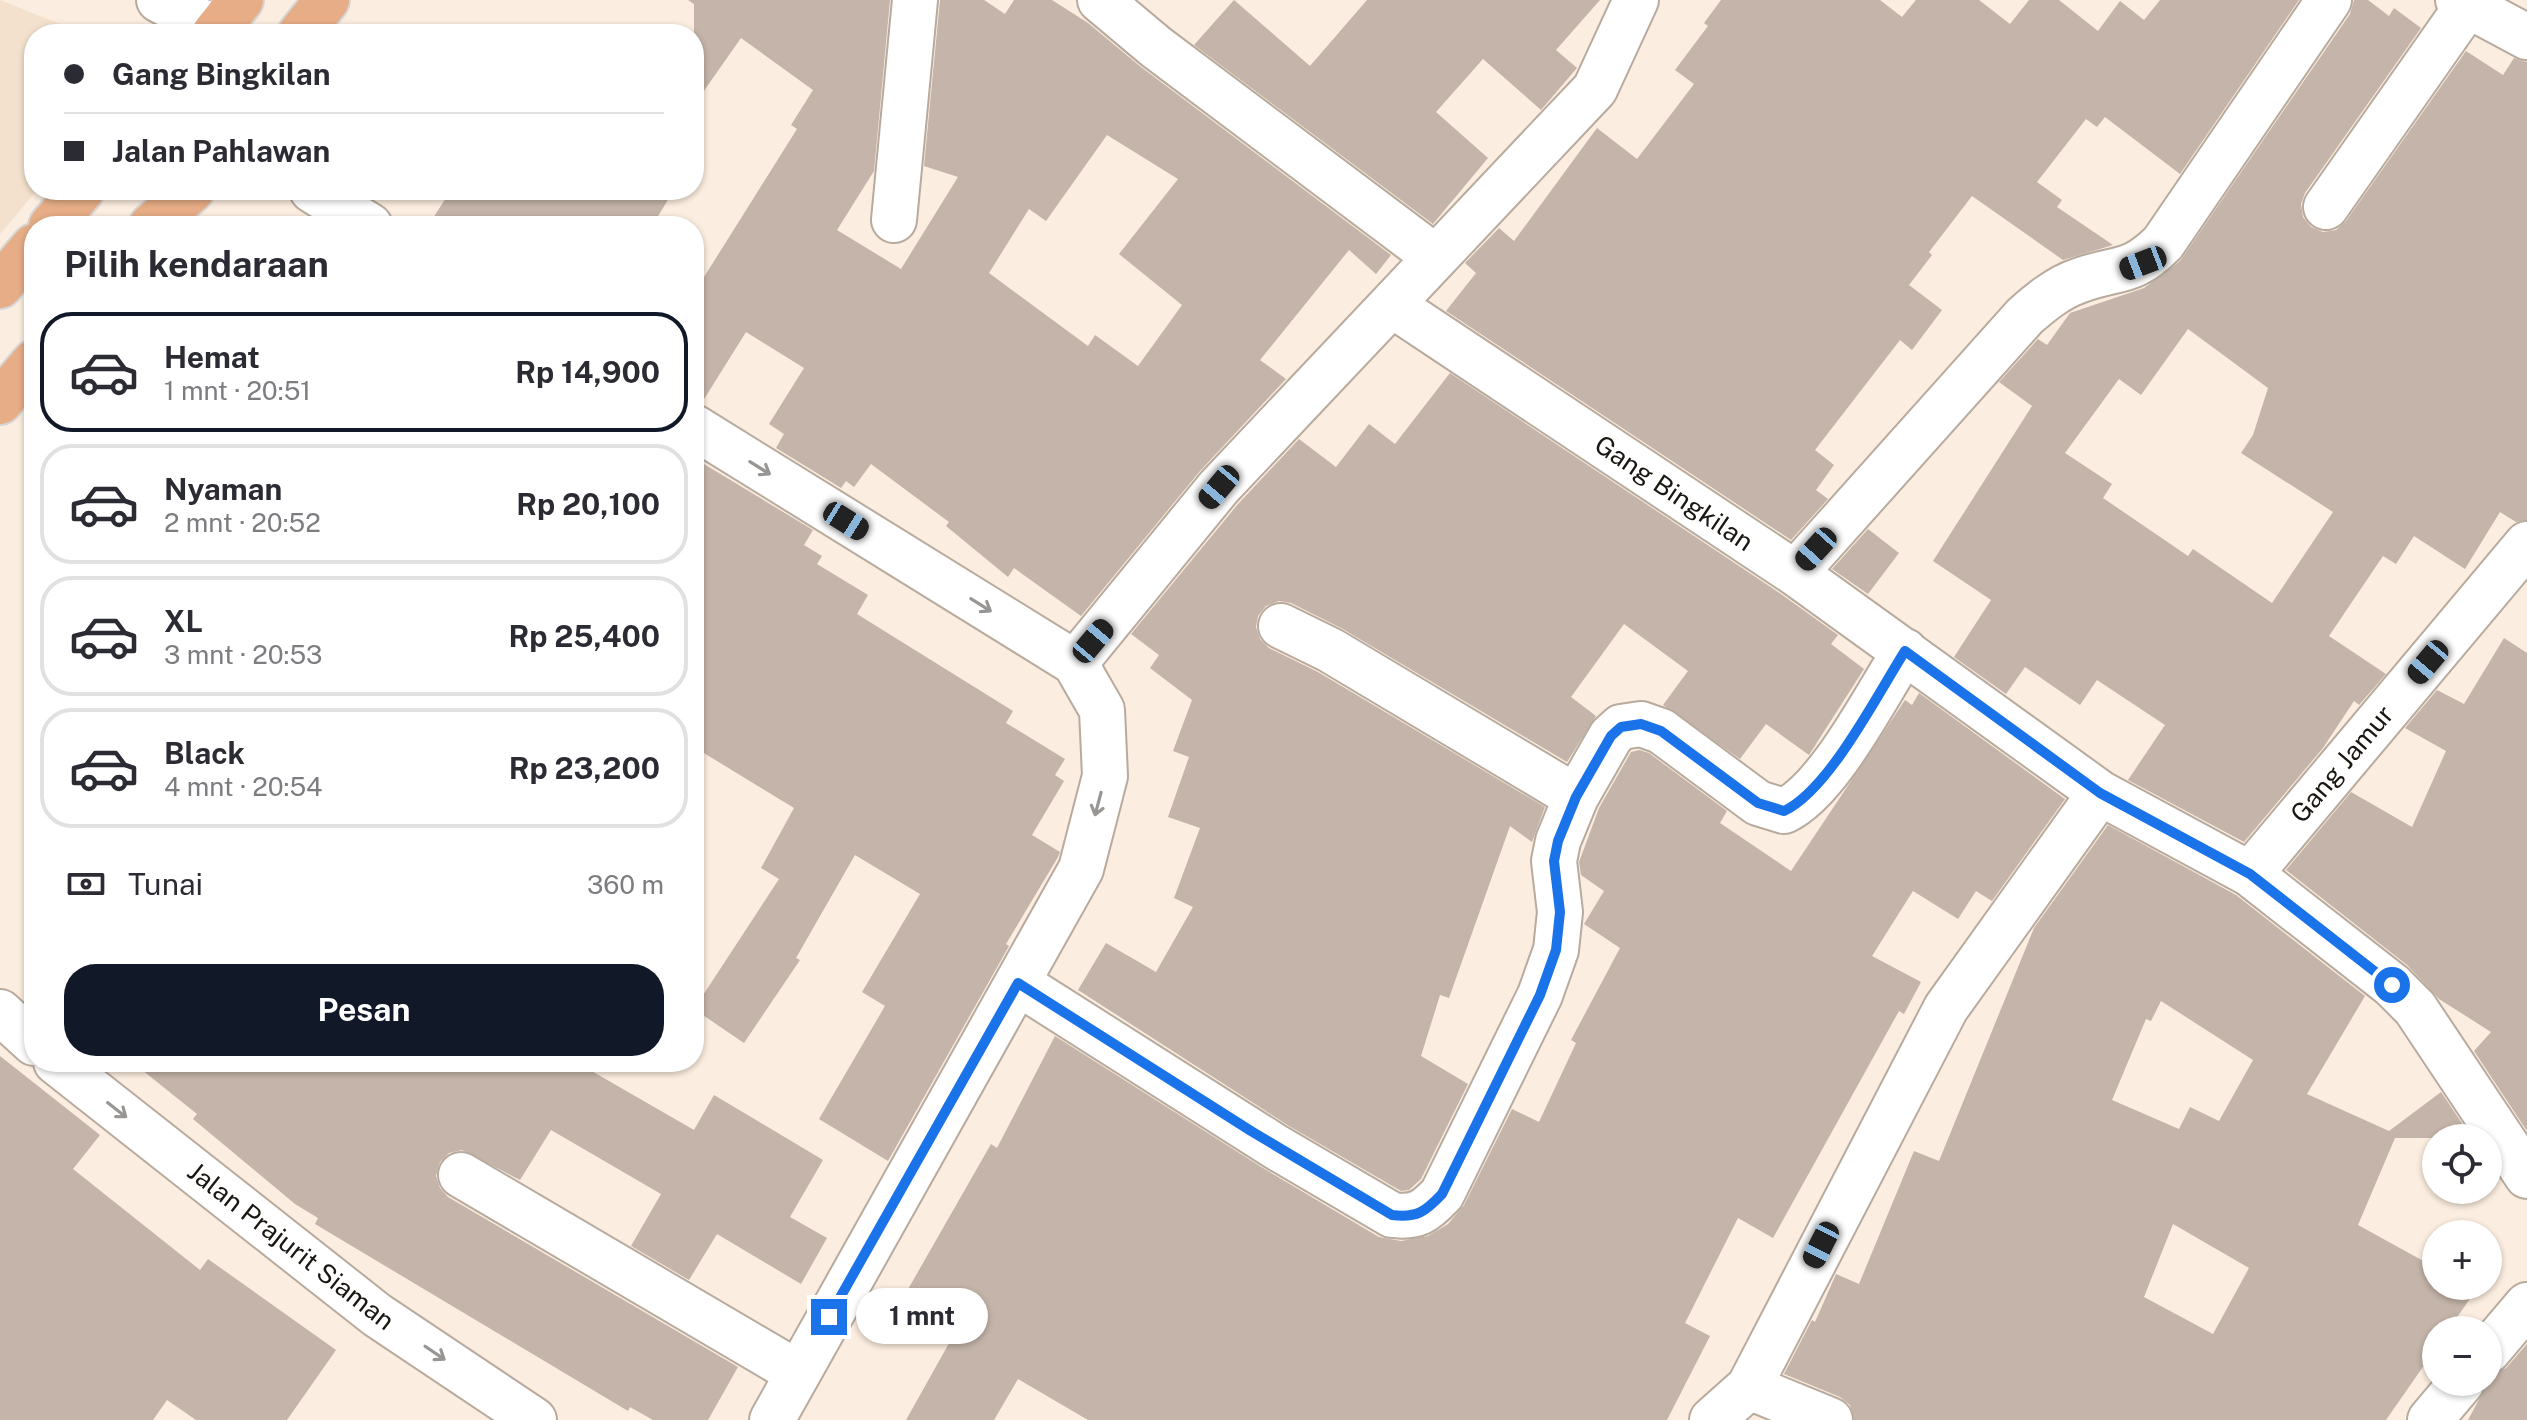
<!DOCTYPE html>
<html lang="id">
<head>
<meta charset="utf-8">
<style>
	:root { --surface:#fff; --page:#f2f2f3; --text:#2b2b33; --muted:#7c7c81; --line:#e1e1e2; --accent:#111827 }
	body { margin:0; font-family:"Public Sans",sans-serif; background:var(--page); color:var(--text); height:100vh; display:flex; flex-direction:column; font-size:30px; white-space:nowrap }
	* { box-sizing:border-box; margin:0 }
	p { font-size:26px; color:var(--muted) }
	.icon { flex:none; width:44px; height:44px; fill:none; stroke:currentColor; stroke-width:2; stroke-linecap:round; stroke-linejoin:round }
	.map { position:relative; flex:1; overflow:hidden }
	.sheet { position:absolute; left:24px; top:216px; width:680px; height:856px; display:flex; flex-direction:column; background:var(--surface); border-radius:32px; box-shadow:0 2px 6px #0004 }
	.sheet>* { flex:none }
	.top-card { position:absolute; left:24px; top:24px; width:680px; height:176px; border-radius:32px; box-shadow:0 2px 6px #0004; display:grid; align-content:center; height:176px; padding:0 40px; background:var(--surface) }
	.buttons { position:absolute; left:2422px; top:1124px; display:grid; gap:16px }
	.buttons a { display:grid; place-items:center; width:80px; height:80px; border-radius:50%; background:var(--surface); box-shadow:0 2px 6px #0004; font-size:40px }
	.end { position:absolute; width:36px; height:36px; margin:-18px; border:10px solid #1a73e8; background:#fff; box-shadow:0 0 0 4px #fff }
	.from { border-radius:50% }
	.bubble { position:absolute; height:56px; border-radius:28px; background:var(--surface); box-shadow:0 2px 6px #0004; font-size:26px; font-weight:700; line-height:56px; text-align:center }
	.car { position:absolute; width:24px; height:48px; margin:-24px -12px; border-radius:10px; box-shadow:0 0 6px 2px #0007; background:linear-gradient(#222 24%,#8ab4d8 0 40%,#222 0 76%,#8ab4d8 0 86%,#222 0) }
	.top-card b { display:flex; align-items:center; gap:28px; height:76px; font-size:30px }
	.top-card b+b { border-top:2px solid var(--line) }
	.top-card i { width:20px; height:20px; background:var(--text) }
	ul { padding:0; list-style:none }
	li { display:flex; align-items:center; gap:24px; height:120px; margin:0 16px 12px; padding:0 24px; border:4px solid var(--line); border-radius:32px }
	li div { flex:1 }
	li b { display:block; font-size:30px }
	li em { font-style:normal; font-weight:700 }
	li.on { border-color:var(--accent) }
	li>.icon { width:72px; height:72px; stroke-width:1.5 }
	h2 { padding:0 40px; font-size:36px; line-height:96px }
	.pay { display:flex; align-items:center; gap:20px; height:88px; padding:0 40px; font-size:30px }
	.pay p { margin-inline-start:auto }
	.button { display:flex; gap:16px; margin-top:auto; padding:16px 40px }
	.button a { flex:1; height:92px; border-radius:32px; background:var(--accent); color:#fff; font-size:32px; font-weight:700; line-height:92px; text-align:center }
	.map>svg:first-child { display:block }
	.built { fill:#f4e1cd }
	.building { fill:#c4b4a9; fill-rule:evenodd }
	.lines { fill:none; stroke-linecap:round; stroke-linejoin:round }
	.street-casing { stroke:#b8ab9e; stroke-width:48 }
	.secondary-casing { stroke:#b8ab9e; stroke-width:48 }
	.primary-casing { stroke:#d6d5d4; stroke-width:48 }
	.street { stroke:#fff; stroke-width:44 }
	.secondary { stroke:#fff; stroke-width:44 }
	.primary { stroke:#e6ad86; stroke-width:44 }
	.oneway { stroke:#989694 }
	.route { stroke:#1a73e8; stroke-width:10 }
	.labels { text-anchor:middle; stroke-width:6; stroke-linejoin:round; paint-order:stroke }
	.street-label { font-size:26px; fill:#1a1611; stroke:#fff }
</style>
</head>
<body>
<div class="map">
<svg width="2527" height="1420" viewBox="0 0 2527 1420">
	<rect width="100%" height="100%" fill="#fbeddf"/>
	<path class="built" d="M0,0L85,34H34L37,190L0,234Z"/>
	<path class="building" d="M688,0H890L874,171L837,230L901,269L958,177L924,166L940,0H984L1005,14L1014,0H1052L1088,23L1141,67L1391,255L1376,274L1349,250L1260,360L1286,379L1200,471L1081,616L1014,568L1008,577L946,526L949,522L871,464L854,487L846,481L841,488L776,448L784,434L769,424L804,368L746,332L701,404L694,402V293L797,129L791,125L813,90L741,38L694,105V4ZM1107,135L1178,179L1119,254L1182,305L1138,366L1095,335L1088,346L989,273L1029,209L1046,221Z
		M1234,0L1310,66L1367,0H1600L1556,50L1577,68L1541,110L1483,59L1436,112L1488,158L1433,224L1194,45Z
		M1721,0H1880L1902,17L1916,0H1979L2010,24L2029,0H2059L2098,31L2120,1L2144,20L2160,0H2299L2180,174L2105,117L2097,127L2086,119L2037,182L2062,200L2057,207L2113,245L2063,260L1972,196L1929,252L1932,255L1909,285L1942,310L1912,350L1900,340L1815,450L1834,465L1816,490L1828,499L1791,540L1446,311L1476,273L1465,263L1499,228L1514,241L1597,128L1637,159L1694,84L1675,70L1708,26L1704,23Z
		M2354,0H2368L2389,16L2394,8L2421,28L2305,193L2301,204L2303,217L2311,227L2323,232L2336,230L2346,221L2466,51L2503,75L2514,58L2527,62V520L2516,522L2500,512L2465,569L2414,536L2396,564L2383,556L2329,636L2386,674L2359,705L2354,701L2323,748L2244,842L2128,780L2165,725L2097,680L2080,705L2025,667L2006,694L1954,657L1991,600L1933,561L2032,406L1999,382L2038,339L2047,345L2070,313L2144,288L2180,261L2350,14ZM2188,329L2268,388L2253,435L2241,453L2333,512L2272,603L2193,549L2188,556L2103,498L2112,484L2065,453L2119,379L2141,395Z
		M451,190H674L652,226H428Z
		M1450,373L1781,594L1838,635L1831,644L1864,669L1809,755L1766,724L1740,759L1663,705L1688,671L1624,624L1571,697L1596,716L1567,762L1341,628L1291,603L1279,601L1266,606L1258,616L1256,627L1260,639L1269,648L1318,672L1545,807L1532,842L1510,826L1449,998L1440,995L1421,1056L1468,1084L1421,1179L1409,1190L1401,1191L1289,1126L1078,990L1106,943L1156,972L1193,907L1174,898L1200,828L1168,817L1189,757L1173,751L1192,700L1150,668L1159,655L1131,634L1238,504L1299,439L1336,467L1369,424L1395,444Z
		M694,458L813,530L804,545L822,556L817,564L868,595L857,614L1013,711L1006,723L1065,759L1055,775L1064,781L1032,835L1060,852L1058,857L1006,944L1009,946L888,1161L819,1119L885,1006L862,992L920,894L855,855L796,958L800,960L744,1043L694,1009L779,879L761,868L794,808L694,747Z
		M1868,529L1899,553L1868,594L1832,569Z
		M2504,638L2527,653V1131L2474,1051L2491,1032L2439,999L2407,965L2286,870L2351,792L2412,827L2446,751L2405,728L2437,690L2464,704Z
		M1919,693L2065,799L1992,901L1976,891L1958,919L1913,891L1872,956L1921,982L1904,1014L1899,1011L1773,1238L1738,1218L1685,1323L1710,1336L1667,1420H1088L1018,1379L994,1420H906L957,1329L903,1298L991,1144L997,1148L1055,1036L1263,1168L1379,1237L1401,1241L1428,1236L1448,1224L1464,1205L1512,1109L1539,1122L1576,1043L1571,1040L1620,948L1584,924L1604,891L1581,875L1579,862L1599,808L1631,752L1639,750L1649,753L1727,811L1720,823L1791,871L1905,700L1912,705Z
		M2108,825L2236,895L2365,996L2307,1094L2389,1131L2441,1092L2472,1138H2395L2358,1225L2436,1268V1286H2479L2448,1330H2436V1348L2386,1420H1854L1850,1405L1840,1397L1784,1374L1812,1320L1815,1322L1836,1274L1859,1284L1914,1151L1939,1161L2034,928ZM2161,1001L2253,1060L2219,1121L2190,1107L2179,1129L2112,1100L2146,1019L2151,1021ZM2173,1224L2249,1268L2213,1334L2144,1297Z
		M0,1056L100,1135L73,1169L200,1270L208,1259L336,1350L287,1420H196L167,1400L153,1420H0Z
		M132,1062H576L694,1130L714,1095L823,1160L790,1217L827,1238L801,1284L717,1234L689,1280L631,1246L661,1194L551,1130L520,1180L462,1150L449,1153L440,1162L436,1176L440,1188L448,1197L738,1367L708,1420H653L630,1407L628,1411L315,1224L318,1218L295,1204L193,1119L197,1114Z
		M2527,1344V1420H2468L2492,1375L2506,1368Z"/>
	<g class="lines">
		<g class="street-casing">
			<path id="street" d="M1100,0L1156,47L1434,256
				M2458,0L2527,37
				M2326,207L2467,6
				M894,220L915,0
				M1392,305L1795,573L2100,793L2250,874L2392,985L2415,1008L2527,1176
				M1795,573L2025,316C2041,302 2058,288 2078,281C2118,266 2130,276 2163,243L2329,0
				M1281,626L1330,650L1576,797
				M1075,663L1219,487L1595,89L1636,0
				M2250,874L2527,544
				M1018,983L1276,1147L1392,1215C1417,1218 1425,1212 1442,1194L1540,995L1556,950L1560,912L1554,861L1558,841L1576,797L1611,736L1621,727L1641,724L1661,731L1758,803L1784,811C1829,790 1876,695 1905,651
				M461,1175L798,1373
				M2488,1351L2527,1305
				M1749,1387L1830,1420
				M1712,1420L1749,1387L1946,1008L2100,793
				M2430,1420L2462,1382"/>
		</g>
		<g class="secondary-casing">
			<path id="secondary" d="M159,0L218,30
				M312,190L370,226
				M694,427L1075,663L1102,710L1105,776L1081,869L772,1420
				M0,1012L34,1043
				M56,1062L377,1315L534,1420"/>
		</g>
		<g class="primary-casing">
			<path id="primary" d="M214,34L241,0
				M300,34L327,0
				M51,226L82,190
				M151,226L192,190
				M0,286L34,246
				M0,402L34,362"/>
		</g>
		<use href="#street" class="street"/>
		<use href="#secondary" class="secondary"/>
		<use href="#primary" class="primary"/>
	</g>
	<defs><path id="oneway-shaft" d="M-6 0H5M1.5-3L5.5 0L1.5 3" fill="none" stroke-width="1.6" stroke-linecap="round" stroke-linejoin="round" transform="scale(2)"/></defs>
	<g class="oneway">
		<use href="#oneway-shaft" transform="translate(760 468) rotate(32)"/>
		<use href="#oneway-shaft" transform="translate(981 605) rotate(32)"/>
		<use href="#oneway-shaft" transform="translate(1098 804) rotate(105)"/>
		<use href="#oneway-shaft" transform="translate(117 1110) rotate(38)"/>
		<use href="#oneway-shaft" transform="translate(435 1353) rotate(34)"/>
	</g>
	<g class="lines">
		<path class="route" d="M829,1317L1018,983L1251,1131L1392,1215C1417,1218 1425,1212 1442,1194L1540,995L1556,950L1560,912L1554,861L1558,841L1576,797L1611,736L1621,727L1641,724L1661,731L1758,803L1784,811C1829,790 1877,695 1905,651L2100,793L2250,874L2392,985"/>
	</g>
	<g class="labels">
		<g class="street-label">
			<text transform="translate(1674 493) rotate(34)" y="9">Gang Bingkilan</text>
			<text transform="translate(2342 764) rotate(-50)" y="9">Gang Jamur</text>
			<text transform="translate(291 1246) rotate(38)" y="9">Jalan Prajurit Siaman</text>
		</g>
	</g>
</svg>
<div class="buttons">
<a><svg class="icon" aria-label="locate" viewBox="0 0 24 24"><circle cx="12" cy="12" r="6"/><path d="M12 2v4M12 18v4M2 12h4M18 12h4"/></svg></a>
<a>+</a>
<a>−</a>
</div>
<i class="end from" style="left:2392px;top:985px"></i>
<i class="end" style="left:829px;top:1317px"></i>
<div class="bubble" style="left:856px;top:1288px;width:132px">1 mnt</div>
<i class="car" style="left:2143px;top:263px;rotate:249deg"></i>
<i class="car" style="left:1219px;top:487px;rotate:220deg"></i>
<i class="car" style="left:846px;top:521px;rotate:122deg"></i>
<i class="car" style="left:1816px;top:549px;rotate:222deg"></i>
<i class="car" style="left:1093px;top:641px;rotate:40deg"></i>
<i class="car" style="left:2428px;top:662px;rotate:220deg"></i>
<i class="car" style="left:1821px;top:1245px;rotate:207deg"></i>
<div class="top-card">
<b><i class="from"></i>Gang Bingkilan</b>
<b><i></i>Jalan Pahlawan</b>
</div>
<section class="sheet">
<h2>Pilih kendaraan</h2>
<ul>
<li class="on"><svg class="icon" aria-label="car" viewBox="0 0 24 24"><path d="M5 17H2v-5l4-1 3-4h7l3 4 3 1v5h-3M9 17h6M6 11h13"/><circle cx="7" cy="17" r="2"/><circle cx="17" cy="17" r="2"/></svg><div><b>Hemat</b><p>1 mnt · 20:51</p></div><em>Rp 14,900</em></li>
<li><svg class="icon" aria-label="car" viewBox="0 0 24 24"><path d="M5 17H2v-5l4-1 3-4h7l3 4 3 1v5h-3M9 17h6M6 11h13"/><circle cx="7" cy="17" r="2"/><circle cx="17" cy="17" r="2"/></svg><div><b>Nyaman</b><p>2 mnt · 20:52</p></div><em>Rp 20,100</em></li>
<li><svg class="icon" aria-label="car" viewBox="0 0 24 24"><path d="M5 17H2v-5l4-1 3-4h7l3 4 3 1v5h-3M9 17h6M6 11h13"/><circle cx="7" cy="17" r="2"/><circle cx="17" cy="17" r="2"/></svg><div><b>XL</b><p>3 mnt · 20:53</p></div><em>Rp 25,400</em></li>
<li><svg class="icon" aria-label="car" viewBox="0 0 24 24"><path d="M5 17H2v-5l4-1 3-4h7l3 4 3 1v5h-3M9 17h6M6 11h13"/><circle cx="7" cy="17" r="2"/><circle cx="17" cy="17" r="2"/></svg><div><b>Black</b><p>4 mnt · 20:54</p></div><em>Rp 23,200</em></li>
</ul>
<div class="pay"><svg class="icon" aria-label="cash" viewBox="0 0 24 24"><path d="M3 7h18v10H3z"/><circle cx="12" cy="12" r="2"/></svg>Tunai<p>360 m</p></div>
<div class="button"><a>Pesan</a></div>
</section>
</div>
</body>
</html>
